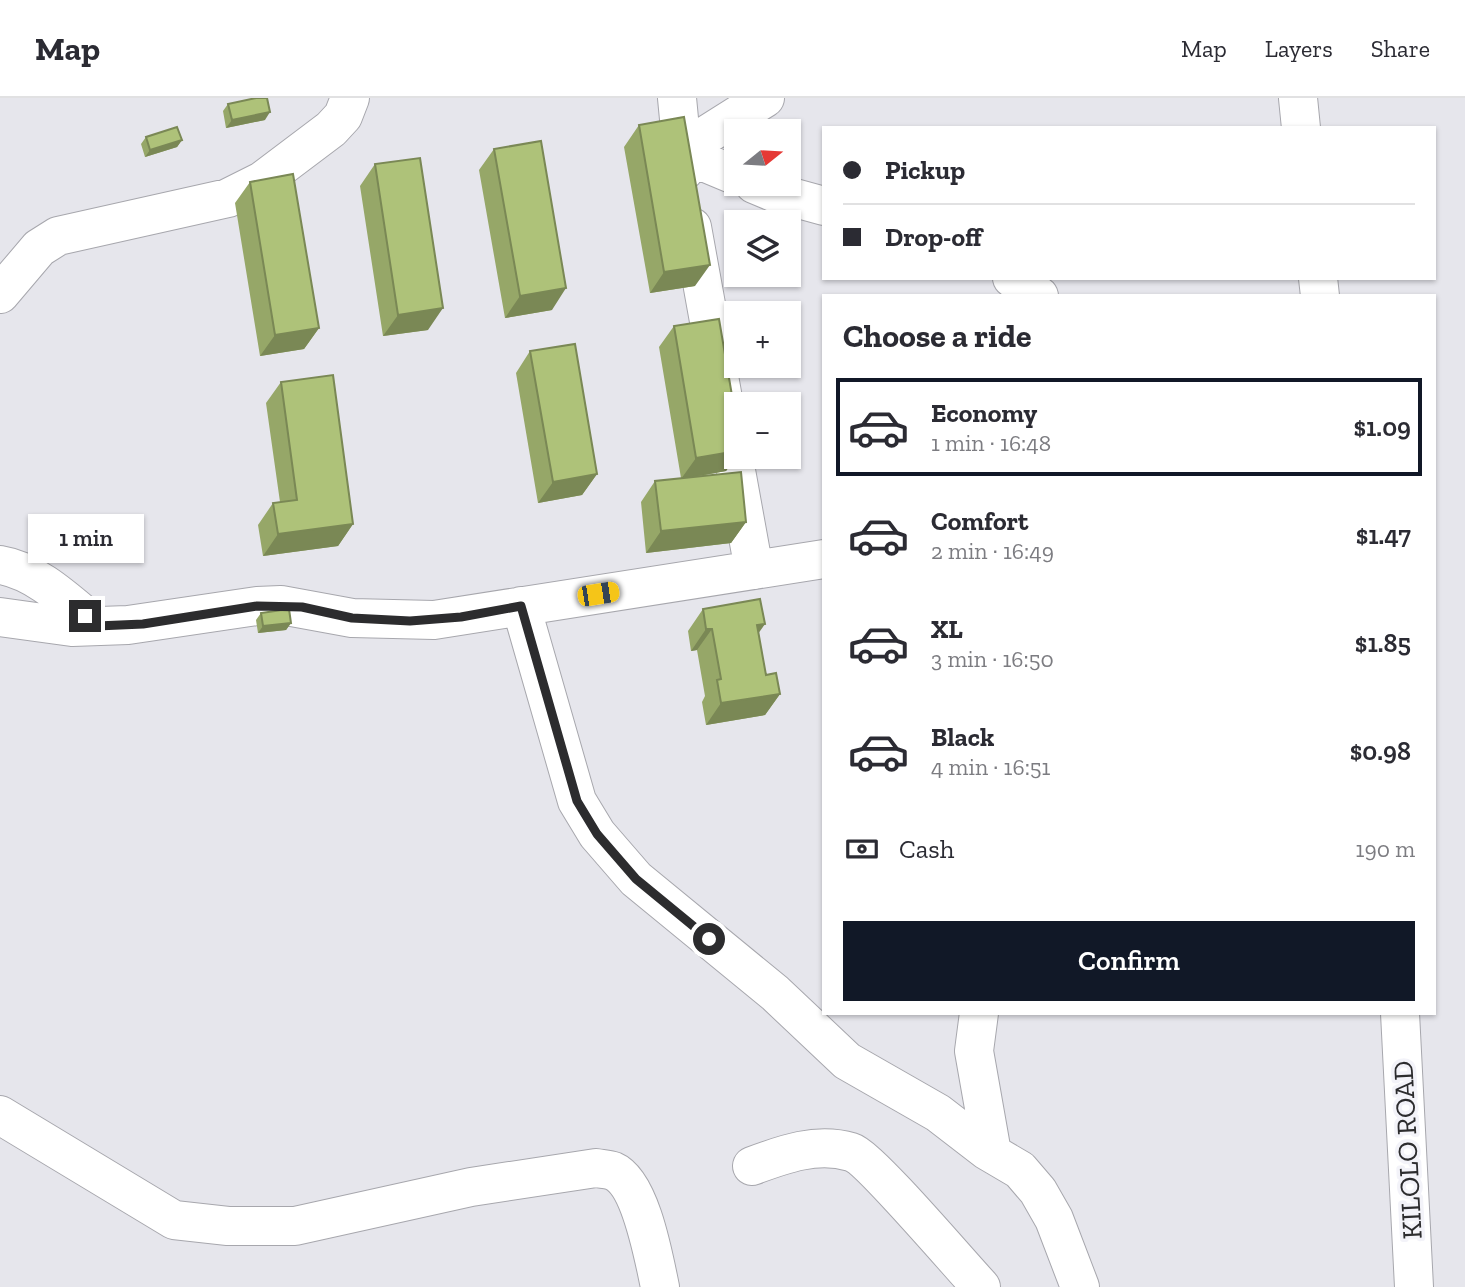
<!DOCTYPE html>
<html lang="en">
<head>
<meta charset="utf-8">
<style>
	:root { --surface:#fff; --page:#f7f7f7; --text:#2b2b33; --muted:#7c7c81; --line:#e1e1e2; --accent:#111827 }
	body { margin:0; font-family:"Zilla Slab",serif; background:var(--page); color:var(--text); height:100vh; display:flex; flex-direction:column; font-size:26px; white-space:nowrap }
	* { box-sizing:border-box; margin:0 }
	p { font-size:23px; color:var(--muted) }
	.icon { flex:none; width:38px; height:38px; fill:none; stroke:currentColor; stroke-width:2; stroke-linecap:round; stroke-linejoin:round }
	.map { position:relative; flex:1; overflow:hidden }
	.details { position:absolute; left:822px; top:196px; width:614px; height:721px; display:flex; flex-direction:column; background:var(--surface); border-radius:0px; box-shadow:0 2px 5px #0004 }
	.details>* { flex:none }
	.hud { position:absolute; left:822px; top:28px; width:614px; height:154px; border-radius:0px; box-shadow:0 2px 5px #0004; display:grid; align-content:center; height:154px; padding:0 21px; background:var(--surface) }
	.needle { width:46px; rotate:72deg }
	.tools { position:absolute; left:724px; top:21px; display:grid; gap:14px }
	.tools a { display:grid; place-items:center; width:77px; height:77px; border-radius:0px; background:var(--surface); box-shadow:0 2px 5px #0004; font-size:35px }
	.end { position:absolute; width:32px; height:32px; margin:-16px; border:9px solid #2c2c2e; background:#fff; box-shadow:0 0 0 4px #fff }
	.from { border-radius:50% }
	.bubble { position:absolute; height:49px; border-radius:0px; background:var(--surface); box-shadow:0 2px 5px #0004; font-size:23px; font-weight:600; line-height:49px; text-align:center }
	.car { position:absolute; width:21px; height:42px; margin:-21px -10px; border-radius:9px; box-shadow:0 0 5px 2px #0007; background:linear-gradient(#f5c518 24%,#345 0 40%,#f5c518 0 76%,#345 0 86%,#f5c518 0) }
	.hud b { display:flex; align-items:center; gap:24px; height:66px; font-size:26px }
	.hud b+b { border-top:2px solid var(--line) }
	.hud i { width:18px; height:18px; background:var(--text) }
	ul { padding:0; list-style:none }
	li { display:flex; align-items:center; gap:21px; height:98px; margin:0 14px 10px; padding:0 7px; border:4px solid transparent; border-radius:0px }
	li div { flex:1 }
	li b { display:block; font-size:26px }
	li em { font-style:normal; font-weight:600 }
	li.on { border-color:var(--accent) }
	li>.icon { width:63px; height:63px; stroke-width:1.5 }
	h2 { padding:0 21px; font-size:32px; line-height:84px }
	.pay { display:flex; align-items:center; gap:18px; height:77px; padding:0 21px; font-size:26px }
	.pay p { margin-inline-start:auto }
	.primary-button { display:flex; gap:14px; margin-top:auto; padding:14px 21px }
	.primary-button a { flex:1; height:80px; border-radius:0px; background:var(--accent); color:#fff; font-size:28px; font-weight:600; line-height:80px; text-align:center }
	header { display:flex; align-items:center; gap:42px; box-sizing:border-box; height:98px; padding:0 35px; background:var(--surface); border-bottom:2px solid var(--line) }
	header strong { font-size:33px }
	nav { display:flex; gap:38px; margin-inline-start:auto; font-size:24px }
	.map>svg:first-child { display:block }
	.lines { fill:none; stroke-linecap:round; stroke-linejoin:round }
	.minor-casing { stroke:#a7a7ad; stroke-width:40 }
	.major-casing { stroke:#a7a7ad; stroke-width:40 }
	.minor { stroke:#fff; stroke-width:38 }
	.major { stroke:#fff; stroke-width:38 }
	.wall { fill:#96a768 }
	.shaded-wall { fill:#7a8855 }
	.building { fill:#aec279; stroke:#7a8855; stroke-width:2 }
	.route { stroke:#2c2c2e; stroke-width:9 }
	.labels { text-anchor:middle; stroke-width:7; stroke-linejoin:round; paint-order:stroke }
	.street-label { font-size:28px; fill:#2c2c2e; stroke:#f3f3f9 }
</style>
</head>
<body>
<header>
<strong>Map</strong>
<nav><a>Map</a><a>Layers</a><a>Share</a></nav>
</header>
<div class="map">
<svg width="1465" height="1189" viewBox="0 0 1465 1189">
	<rect width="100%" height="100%" fill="#e6e6ec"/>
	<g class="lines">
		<g class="minor-casing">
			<path id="minor" d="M677,0L684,73
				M681,53L765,0
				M682,55L737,78
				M754,86L773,94L824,108
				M692,129L754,472
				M1012,180L1039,198
				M0,196L39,150L58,138L228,100L262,83L331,31L343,18L350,0
				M0,467C37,473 69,505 97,528
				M521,508L577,703L597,736L636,781L775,895L847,963L938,1015L986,1052L1020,1072L1038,1093L1054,1121L1080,1189
				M0,519L72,529L128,527L257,508L281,507L352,520L434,522L824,461
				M979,915L974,953L992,1055
				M0,1017L174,1122L228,1128H295L471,1089L596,1070C601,1071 608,1071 613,1073C641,1085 654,1161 660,1189
				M752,1068C784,1056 817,1044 851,1054C869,1059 961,1168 981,1189"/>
		</g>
		<g class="major-casing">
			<path id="major" d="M1298,0L1301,30
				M1318,180L1320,198
				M1400,915L1414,1189"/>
		</g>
		<use href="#minor" class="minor"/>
		<use href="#major" class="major"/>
	</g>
	<path class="wall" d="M228,6L265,22L226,30L223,13Z
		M639,27L695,188L650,195L624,49Z
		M146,39L182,42L177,49L145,59L141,46Z
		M494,51L552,212L505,220L479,72Z
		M375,66L428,232L383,238L360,88Z
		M250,84L319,230L304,251L260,258L235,105Z
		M674,228L737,327V358L726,373L695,379L746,424L731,445L646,455L641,404L655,383L681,380L659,249Z
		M530,253L597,376L582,397L538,405L516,275Z
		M281,284L353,426L338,448L263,458L258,427L273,405L280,404L266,305Z
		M703,511L758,535L766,577L780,596L765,617L706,627L702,604L705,598L697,552L691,553L688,533Z
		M261,515L291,525L286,532L258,535L256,522Z"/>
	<path class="shaded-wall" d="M270,14L265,22L226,30L232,22Z
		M182,42L177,49L145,59L150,52Z
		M710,167L695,188L650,195L664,174Z
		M566,190L552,212L505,220L520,198Z
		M443,210L428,232L383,238L398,217Z
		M319,230L304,251L260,258L275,237Z
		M737,353V358L726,373L681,381L696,360Z
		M597,376L582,397L538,405L553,384Z
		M746,424L731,445L646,455L661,433Z
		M353,426L338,448L263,458L278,436Z
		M291,525L286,532L258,535L263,528Z
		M765,526L750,547L757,527Z
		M706,531H712L697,552L691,553Z
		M780,596L765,617L706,627L721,605Z"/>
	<path class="building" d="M256,0H267L270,14L232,22L228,6Z
		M684,19L710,167L664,174L639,27Z
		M177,29L182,42L150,52L146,39Z
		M541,43L566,190L520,198L494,51Z
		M420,60L443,210L398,217L375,66Z
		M293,76L319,230L275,237L250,84Z
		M719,221L737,327V353L696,360L674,228Z
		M575,246L597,376L553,384L530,253Z
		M333,277L353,426L278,436L273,405L297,402L281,284Z
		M741,374L746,424L661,433L655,383Z
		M760,501L765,526L757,527L766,577L776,575L780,596L721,605L717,582L721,581L712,531H706L703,511Z
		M289,511L291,525L263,528L261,515Z"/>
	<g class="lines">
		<path class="route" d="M85,518L97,528L143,526L257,508L302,509L352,520L410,523L461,519L521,508L577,703L597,736L636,781L709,841"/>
	</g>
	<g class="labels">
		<g class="street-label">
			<text transform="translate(1407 1052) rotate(-93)" y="10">KILOLO ROAD</text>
		</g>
	</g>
</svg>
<div class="tools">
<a><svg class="needle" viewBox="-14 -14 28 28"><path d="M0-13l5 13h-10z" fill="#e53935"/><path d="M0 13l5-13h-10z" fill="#7c7c81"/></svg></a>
<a><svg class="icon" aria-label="layers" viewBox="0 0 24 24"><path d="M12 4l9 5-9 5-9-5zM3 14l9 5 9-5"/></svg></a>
<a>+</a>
<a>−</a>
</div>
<i class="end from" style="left:709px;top:841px"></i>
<i class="end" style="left:85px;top:518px"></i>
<div class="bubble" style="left:28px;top:416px;width:116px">1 min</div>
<i class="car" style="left:598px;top:496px;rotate:81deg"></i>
<div class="hud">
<b><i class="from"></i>Pickup</b>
<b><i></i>Drop-off</b>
</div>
<section class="details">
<h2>Choose a ride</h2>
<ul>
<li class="on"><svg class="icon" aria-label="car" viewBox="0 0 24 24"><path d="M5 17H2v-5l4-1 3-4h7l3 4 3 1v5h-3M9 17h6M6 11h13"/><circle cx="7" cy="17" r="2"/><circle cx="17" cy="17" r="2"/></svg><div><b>Economy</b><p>1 min · 16:48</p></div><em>$1.09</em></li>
<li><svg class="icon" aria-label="car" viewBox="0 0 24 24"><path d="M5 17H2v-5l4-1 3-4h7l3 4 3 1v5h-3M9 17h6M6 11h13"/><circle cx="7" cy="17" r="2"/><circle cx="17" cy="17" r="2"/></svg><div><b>Comfort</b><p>2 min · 16:49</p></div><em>$1.47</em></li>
<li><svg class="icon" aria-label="car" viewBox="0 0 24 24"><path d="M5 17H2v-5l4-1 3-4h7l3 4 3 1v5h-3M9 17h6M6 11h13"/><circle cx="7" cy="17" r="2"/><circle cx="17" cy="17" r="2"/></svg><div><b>XL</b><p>3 min · 16:50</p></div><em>$1.85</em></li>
<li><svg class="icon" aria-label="car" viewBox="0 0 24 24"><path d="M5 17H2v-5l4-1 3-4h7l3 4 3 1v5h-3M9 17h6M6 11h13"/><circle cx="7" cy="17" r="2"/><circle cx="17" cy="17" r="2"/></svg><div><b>Black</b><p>4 min · 16:51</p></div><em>$0.98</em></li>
</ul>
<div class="pay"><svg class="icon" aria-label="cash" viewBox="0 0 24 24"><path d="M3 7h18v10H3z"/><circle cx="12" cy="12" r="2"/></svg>Cash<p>190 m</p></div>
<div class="primary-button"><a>Confirm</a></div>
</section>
</div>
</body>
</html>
